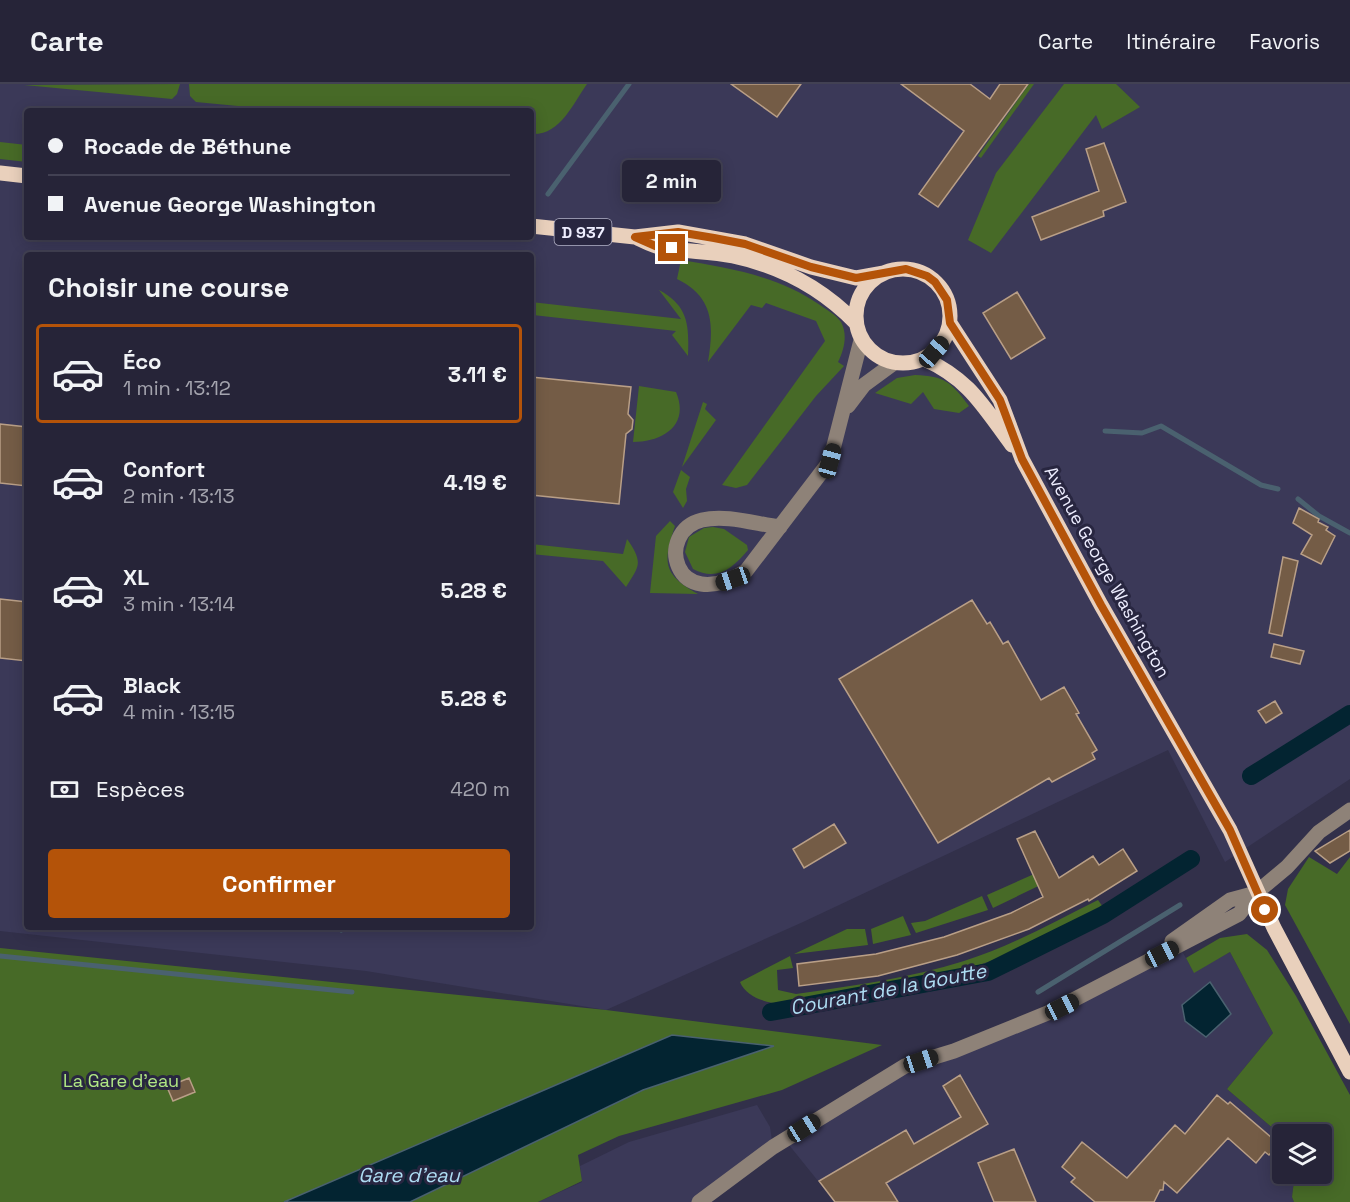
<!DOCTYPE html>
<html lang="fr">
<head>
<meta charset="utf-8">
<style>
	:root { --surface:#262438; --page:#323043; --text:#f1f3f6; --muted:#a4a4ae; --line:#424153; --accent:#b45309 }
	body { margin:0; font-family:"Space Grotesk",sans-serif; background:var(--page); color:var(--text); height:100vh; display:flex; flex-direction:column; font-size:22px; white-space:nowrap }
	* { box-sizing:border-box; margin:0 }
	p { font-size:20px; color:var(--muted) }
	.icon { flex:none; width:33px; height:33px; fill:none; stroke:currentColor; stroke-width:2; stroke-linecap:round; stroke-linejoin:round }
	.map { position:relative; flex:1; overflow:hidden }
	.drawer { position:absolute; left:24px; top:168px; width:510px; height:678px; display:flex; flex-direction:column; background:var(--surface); border-radius:6px; box-shadow:0 3px 15px #0003,0 0 0 2px var(--line) }
	.drawer>* { flex:none }
	.hud { position:absolute; left:24px; top:24px; width:510px; height:132px; border-radius:6px; box-shadow:0 3px 15px #0003,0 0 0 2px var(--line); display:grid; align-content:center; height:132px; padding:0 24px; background:var(--surface) }
	.tools { position:absolute; left:1272px; top:1040px; display:grid; gap:12px }
	.tools a { display:grid; place-items:center; width:60px; height:60px; border-radius:6px; background:var(--surface); box-shadow:0 3px 15px #0003,0 0 0 2px var(--line); font-size:30px }
	.end { position:absolute; width:27px; height:27px; margin:-14px; border:8px solid #b45309; background:#fff; box-shadow:0 0 0 3px #fff }
	.from { border-radius:50% }
	.bubble { position:absolute; height:42px; border-radius:6px; background:var(--surface); box-shadow:0 3px 15px #0003,0 0 0 2px var(--line); font-size:20px; font-weight:800; line-height:42px; text-align:center }
	.car { position:absolute; width:18px; height:36px; margin:-18px -9px; border-radius:8px; box-shadow:0 0 4px 2px #0007; background:linear-gradient(#222 24%,#8ab4d8 0 40%,#222 0 76%,#8ab4d8 0 86%,#222 0) }
	.hud b { display:flex; align-items:center; gap:21px; height:57px; font-size:22px }
	.hud b+b { border-top:2px solid var(--line) }
	.hud i { width:15px; height:15px; background:var(--text) }
	ul { padding:0; list-style:none }
	li { display:flex; align-items:center; gap:18px; height:99px; margin:0 12px 9px; padding:0 12px; border:3px solid transparent; border-radius:6px }
	li div { flex:1 }
	li b { display:block; font-size:22px }
	li em { font-style:normal; font-weight:800 }
	li.selected { border-color:var(--accent) }
	li>.icon { width:54px; height:54px; stroke-width:1.5 }
	h2 { padding:0 24px; font-size:27px; line-height:72px }
	.pay { display:flex; align-items:center; gap:15px; height:66px; padding:0 24px; font-size:22px }
	.pay p { margin-inline-start:auto }
	.action { display:flex; gap:12px; margin-top:auto; padding:12px 24px }
	.action a { flex:1; height:69px; border-radius:6px; background:var(--accent); color:#fff; font-size:24px; font-weight:800; line-height:69px; text-align:center }
	header { display:flex; align-items:center; gap:36px; box-sizing:border-box; height:84px; padding:0 30px; background:var(--surface); border-bottom:2px solid var(--line) }
	header strong { font-size:28px }
	nav { display:flex; gap:33px; margin-inline-start:auto; font-size:21px }
	.map>svg:first-child { display:block }
	.built { fill:#3b3958; fill-rule:evenodd }
	.green { fill:#476a27 }
	.water { fill:#032431; stroke:#4a616f; stroke-width:1.5 }
	.lines { fill:none; stroke-linecap:round; stroke-linejoin:round }
	.stream { stroke:#4a616f; stroke-width:5 }
	.canal { stroke:#032431; stroke-width:18 }
	.building { fill:#745c46; stroke:#b99f87; stroke-width:1.5 }
	.minor { stroke:#8e8278; stroke-width:15 }
	.major { stroke:#e9d0bc; stroke-width:15 }
	.route { stroke:#b45309; stroke-width:8 }
	.labels { text-anchor:middle; stroke-width:6; stroke-linejoin:round; paint-order:stroke }
	.shield { fill:#282640; stroke:#b3b2c6; stroke-width:1.5 }
	.shield-label { font-size:16px; font-weight:bold; fill:#eef }
	.street-label { font-size:18px; fill:#eef; stroke:#282640 }
	.park-label { font-size:18px; fill:#b1e884; stroke:#282640 }
	.water-label { font-size:20px; font-style:italic; fill:#aeddf3; stroke:#282640 }
</style>
</head>
<body>
<header>
<strong>Carte</strong>
<nav><a>Carte</a><a>Itinéraire</a><a>Favoris</a></nav>
</header>
<div class="map">
<svg width="1350" height="1118" viewBox="0 0 1350 1118">
	<rect width="100%" height="100%" fill="#32304a"/>
	<path class="built" d="M0,0H1350V695L1225,778L1168,666L803,838L606,926L366,887L0,847ZM27,27H531V153H27ZM27,171H531V843H27Z
		M1179,862L1194,888L1230,868L1273,949L1227,1005L1282,1052V1089H1295L1292,1113L1294,1118H835L785,1056L845,1018Z
		M757,1021L770,1043L773,1063L699,1118H538L582,1098L580,1082L629,1058Z"/>
	<path class="green" d="M180,0L177,10L172,15L24,1Z
		M189,0H587C572,21 560,52 531,50V27H291L196,18L190,12Z
		M1029,0H1034L981,74L978,72Z
		M1064,0H1116L1140,23L1102,45L1096,31L991,169L968,156L996,89Z
		M0,58L27,61V78L0,75Z
		M681,176C730,184 778,192 820,221C827,226 836,231 841,238C848,251 844,266 838,278L844,282L816,312L747,401L736,404L722,401L825,257L816,237L766,219L762,224L751,221L708,278C714,241 714,213 677,195Z
		M659,206C689,222 689,242 688,272L672,251L676,247L533,231L531,233V218L681,235Z
		M915,291C945,292 951,298 969,322L959,329L934,325L923,308L911,320L875,309L897,294Z
		M639,302L676,308C690,341 663,358 633,358Z
		M703,318L707,320L705,325L716,336L682,383Z
		M681,386L690,393L686,405L687,417L683,424L673,408Z
		M670,437L675,442C663,478 662,490 698,510L650,509L656,452Z
		M713,443L724,445L747,461L748,466C733,484 717,498 693,485L685,468L689,453L704,444Z
		M627,455C644,479 639,482 626,503L603,477L531,470V460L623,470Z
		M1309,773L1337,790L1350,773V940L1285,821L1288,805Z
		M1050,783L1055,794L993,824L987,811Z
		M982,812L988,826L916,849L911,839L925,837Z
		M1098,816L1103,823C1072,839 1041,857 1009,870C955,892 897,903 840,913C821,916 801,922 781,920C766,919 746,913 740,898L790,872L793,884L777,886L778,906L796,910C852,902 910,894 964,877C1011,862 1054,838 1098,816Z
		M903,832L911,851L873,860L871,845Z
		M847,845H865L868,861L794,870Z
		M1247,850L1267,866L1296,912L1350,1011V1118H1294L1292,1113L1295,1089H1322V1050H1282V1052L1227,1005L1273,949L1230,868L1194,889L1186,874L1220,854Z
		M0,864L606,926L882,961L782,1006L619,1052L578,1071L582,1097L538,1118H0Z"/>
	<path class="water" d="M1210,898L1231,930L1206,953L1185,937L1182,921Z
		M672,951L774,962L643,1006L410,1118H284Z"/>
	<g class="lines">
		<path class="stream" d="M548,110L629,0
			M1105,347L1142,349L1161,342L1261,401L1278,405
			M1298,415L1319,432L1350,449
			M341,846L343,843
			M0,872L352,908
			M1038,908L1180,821"/>
		<path class="canal" d="M1251,692L1350,630
			M771,928L988,888L1103,831L1191,775"/>
	</g>
	<path class="building" d="M731,0H801L777,33Z
		M901,0H970L990,15L1000,0H1028L938,123L919,110L964,47Z
		M1104,59L1126,118L1103,127L1104,132L1041,156L1032,133L1099,107L1086,65Z
		M1017,208L1045,254L1011,275L983,229Z
		M531,293L631,303L628,330L633,336L632,345L626,350L619,420L531,411Z
		M0,340L27,343V402L0,399Z
		M1299,424L1319,435L1318,438L1328,443L1326,446L1335,452L1321,480L1301,470L1312,451L1293,439Z
		M1283,473L1298,477L1282,552L1269,549Z
		M0,515L27,518V577L0,574Z
		M972,516L987,540L990,538L1003,560L1008,557L1041,616L1064,603L1079,629L1076,630L1097,666L1092,669L1095,675L1052,698L1049,694L938,759L839,595Z
		M1274,560L1304,567L1300,580L1271,573Z
		M1275,617L1282,629L1266,639L1258,627Z
		M834,740L846,759L804,784L793,765Z
		M1350,746V767L1330,779L1315,767Z
		M1035,747L1059,794L1093,772L1099,781L1123,765L1137,787L1089,817L1088,815L1029,845L957,871L878,892L799,902L797,880L876,870L944,853L1011,829L1043,813L1017,755Z
		M960,991L988,1040L886,1099L898,1118H835L819,1097L906,1046L914,1060L961,1033L943,1002Z
		M189,994L195,1008L173,1017L167,1003Z
		M1217,1011L1228,1020L1230,1018L1279,1060L1269,1071L1265,1068L1256,1079L1228,1054L1177,1109L1164,1098L1163,1106H1160L1154,1118H1095L1071,1098L1075,1094L1062,1083L1082,1058L1127,1094L1175,1041L1185,1050Z
		M1014,1065L1036,1118H994L978,1079Z"/>
	<g class="lines">
		<path class="minor" d="M848,322L864,301L894,279
			M780,443C756,440 726,430 702,436C655,447 672,533 746,487L830,377L861,256
			M1172,857L1230,816L1256,809
			M699,1118L773,1063L905,982L954,967L1050,928L1239,830L1256,809L1287,783L1319,748L1350,726"/>
		<path class="major" d="M0,89L27,92
			M531,142L635,153L678,148L745,160L811,183L856,194L884,189
			M635,153C643,156 652,162 660,163C684,168 709,167 733,172C781,182 822,204 856,239
			M856 232a47 47 0 1 1 94 0a47 47 0 1 1-94 0Z
			M950,239L1000,316L1022,375L1101,521L1230,746L1274,844L1350,988
			M924,275C969,295 983,322 1012,361"/>
	</g>
	<g class="lines">
		<path class="route" d="M672,164H660L635,153L678,148L714,154L745,160L811,183L856,194L906,185L927,192L935,198L947,216L950,239L1000,316L1022,375L1101,521L1230,746L1265,826"/>
	</g>
	<g class="labels">
		<rect class="shield" x="554.5" y="135" width="57" height="26" rx="4.5"/>
		<g class="shield-label">
			<text x="583" y="154">D 937</text>
		</g>
		<g class="street-label">
			<text transform="translate(1107 488) rotate(61)" y="6">Avenue George Washington</text>
		</g>
		<g class="park-label">
			<text x="121" y="1003">La Gare d'eau</text>
		</g>
		<g class="water-label">
			<text transform="translate(888 905) rotate(-11)" y="7">Courant de la Goutte</text>
			<text x="409" y="1098">Gare d'eau</text>
		</g>
	</g>
</svg>
<div class="tools">
<a><svg class="icon" aria-label="layers" viewBox="0 0 24 24"><path d="M12 4l9 5-9 5-9-5zM3 14l9 5 9-5"/></svg></a>
</div>
<i class="end from" style="left:1265px;top:826px"></i>
<i class="end" style="left:672px;top:164px"></i>
<div class="bubble" style="left:622px;top:76px;width:99px">2 min</div>
<i class="car" style="left:934px;top:268px;rotate:41deg"></i>
<i class="car" style="left:830px;top:377px;rotate:15deg"></i>
<i class="car" style="left:733px;top:495px;rotate:251deg"></i>
<i class="car" style="left:1162px;top:870px;rotate:63deg"></i>
<i class="car" style="left:1062px;top:923px;rotate:63deg"></i>
<i class="car" style="left:921px;top:977px;rotate:72deg"></i>
<i class="car" style="left:804px;top:1044px;rotate:58deg"></i>
<div class="hud">
<b><i class="from"></i>Rocade de Béthune</b>
<b><i></i>Avenue George Washington</b>
</div>
<section class="drawer">
<h2>Choisir une course</h2>
<ul>
<li class="selected"><svg class="icon" aria-label="car" viewBox="0 0 24 24"><path d="M5 17H2v-5l4-1 3-4h7l3 4 3 1v5h-3M9 17h6M6 11h13"/><circle cx="7" cy="17" r="2"/><circle cx="17" cy="17" r="2"/></svg><div><b>Éco</b><p>1 min · 13:12</p></div><em>3.11 €</em></li>
<li><svg class="icon" aria-label="car" viewBox="0 0 24 24"><path d="M5 17H2v-5l4-1 3-4h7l3 4 3 1v5h-3M9 17h6M6 11h13"/><circle cx="7" cy="17" r="2"/><circle cx="17" cy="17" r="2"/></svg><div><b>Confort</b><p>2 min · 13:13</p></div><em>4.19 €</em></li>
<li><svg class="icon" aria-label="car" viewBox="0 0 24 24"><path d="M5 17H2v-5l4-1 3-4h7l3 4 3 1v5h-3M9 17h6M6 11h13"/><circle cx="7" cy="17" r="2"/><circle cx="17" cy="17" r="2"/></svg><div><b>XL</b><p>3 min · 13:14</p></div><em>5.28 €</em></li>
<li><svg class="icon" aria-label="car" viewBox="0 0 24 24"><path d="M5 17H2v-5l4-1 3-4h7l3 4 3 1v5h-3M9 17h6M6 11h13"/><circle cx="7" cy="17" r="2"/><circle cx="17" cy="17" r="2"/></svg><div><b>Black</b><p>4 min · 13:15</p></div><em>5.28 €</em></li>
</ul>
<div class="pay"><svg class="icon" aria-label="cash" viewBox="0 0 24 24"><path d="M3 7h18v10H3z"/><circle cx="12" cy="12" r="2"/></svg>Espèces<p>420 m</p></div>
<div class="action"><a>Confirmer</a></div>
</section>
</div>
</body>
</html>
